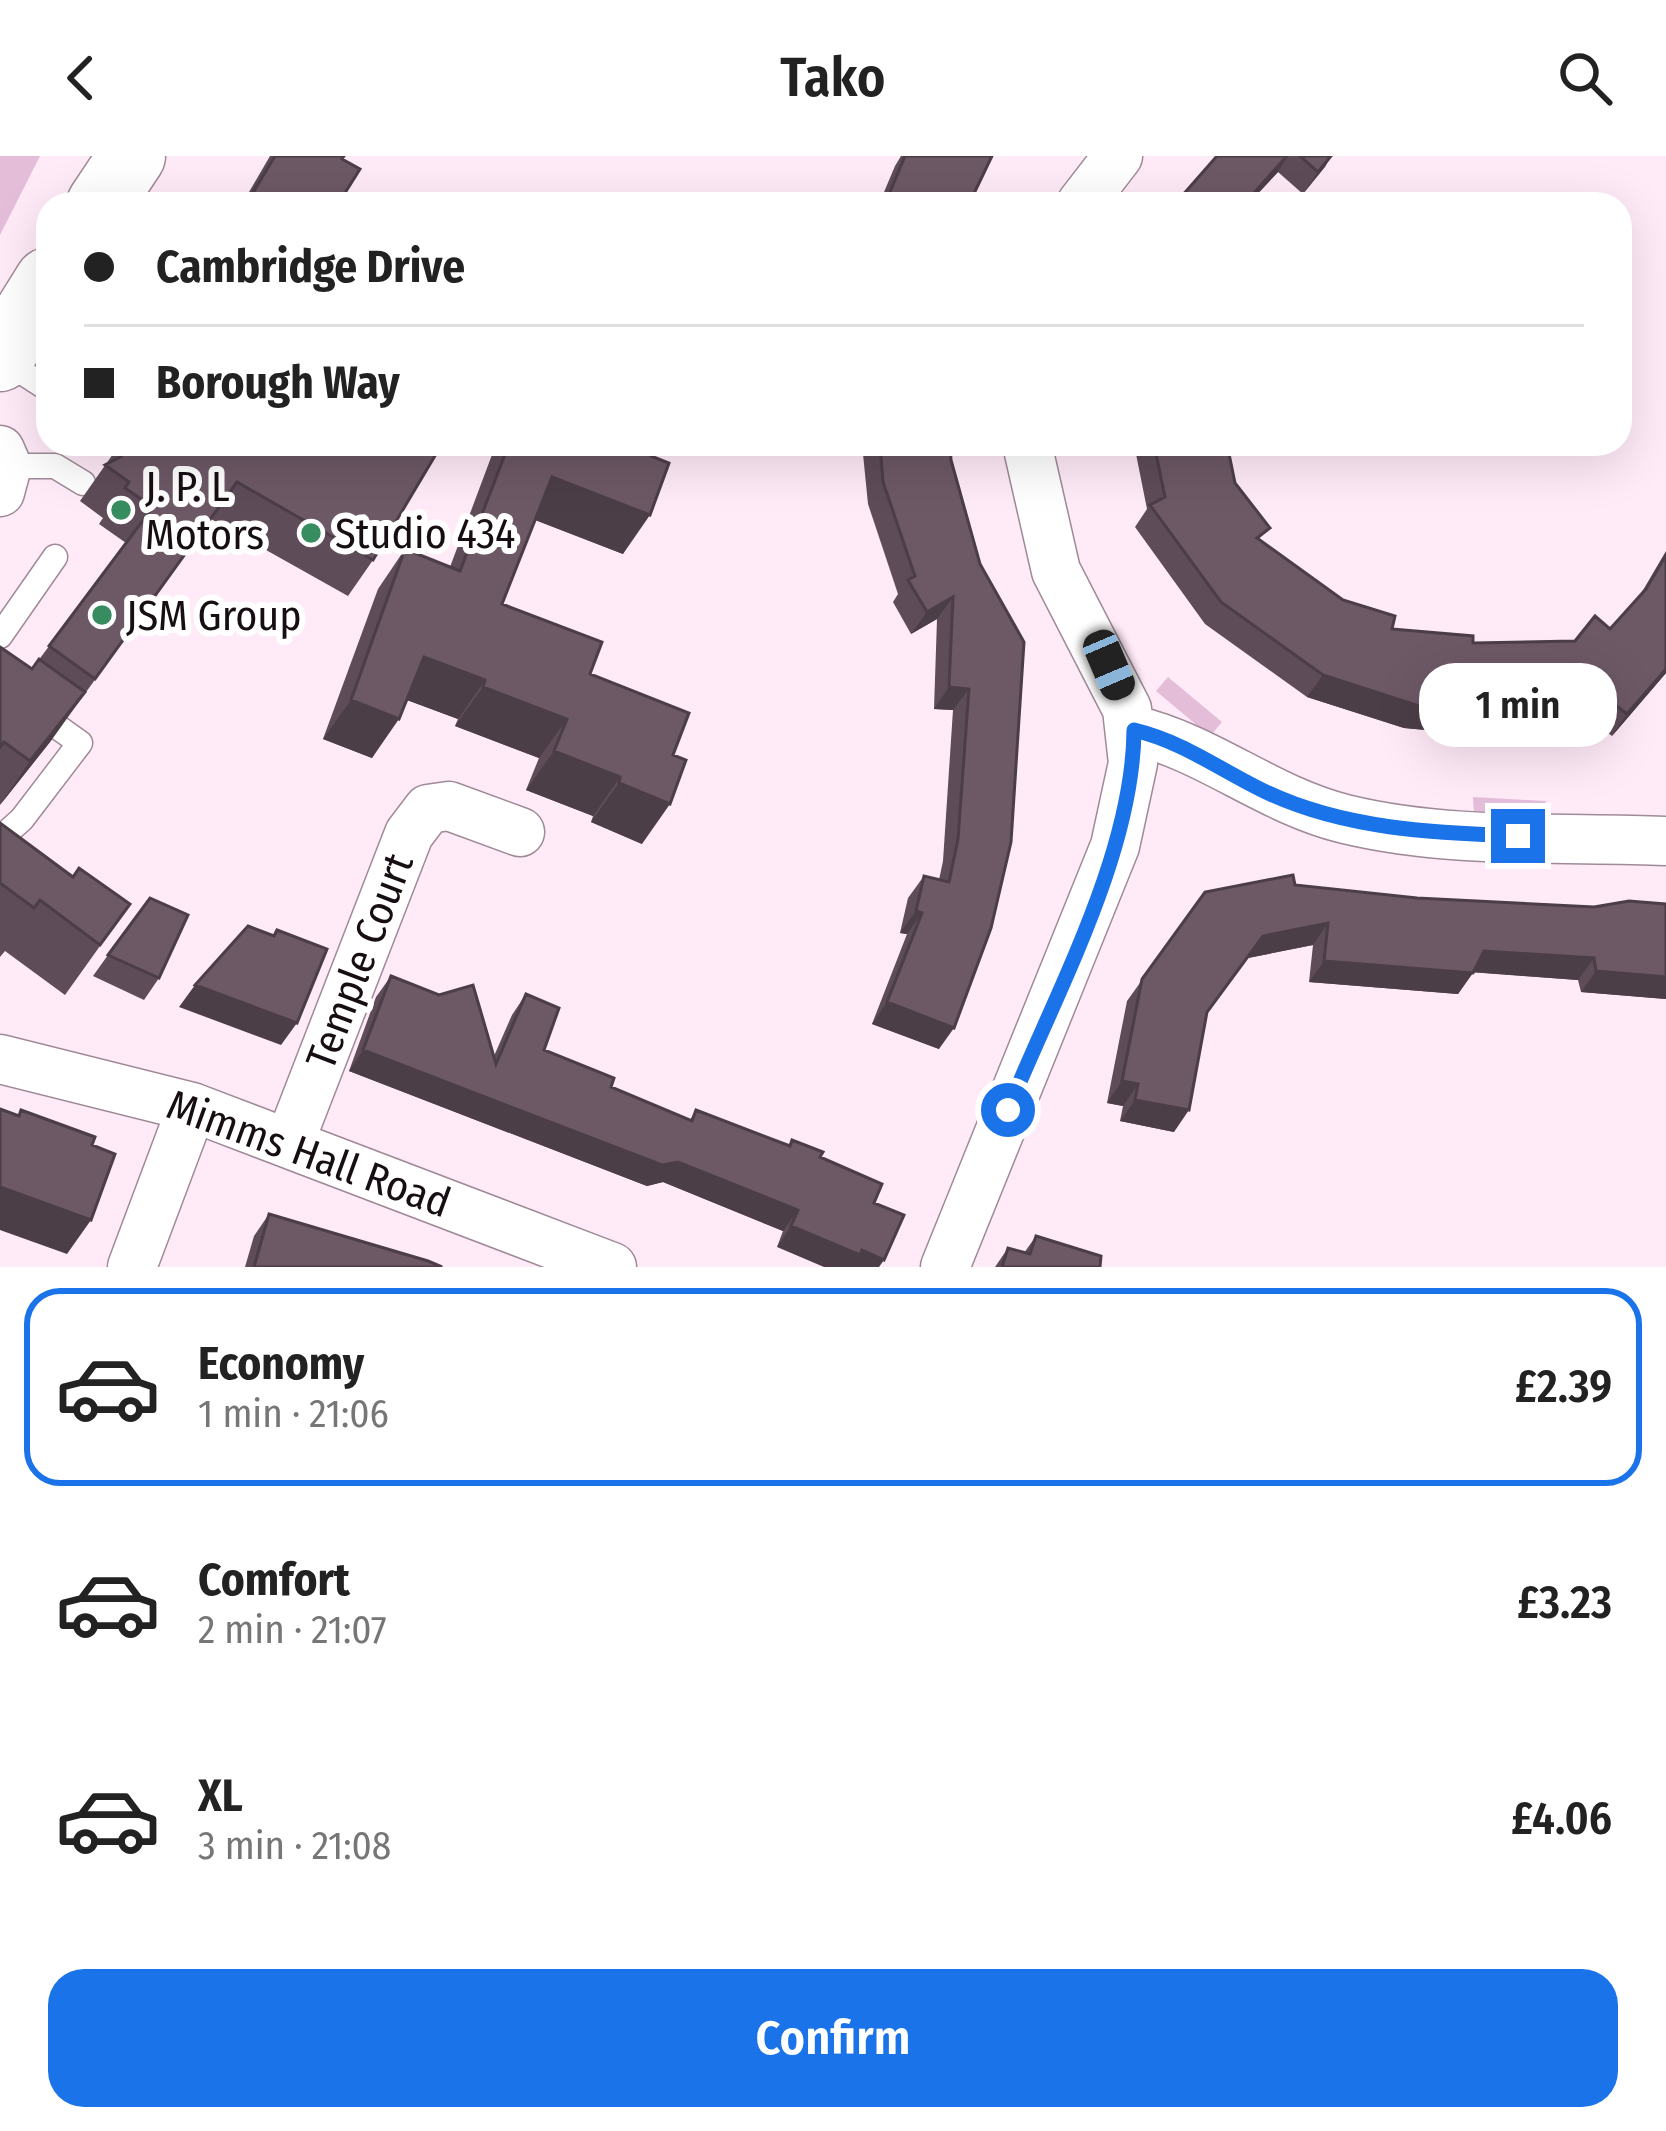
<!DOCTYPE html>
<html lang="en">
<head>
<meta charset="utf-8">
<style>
	:root { --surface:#fff; --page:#f2f2f2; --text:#222; --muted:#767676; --line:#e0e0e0; --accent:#1a73e8 }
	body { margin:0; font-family:"Fira Sans Condensed",sans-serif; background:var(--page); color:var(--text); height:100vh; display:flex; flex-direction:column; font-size:45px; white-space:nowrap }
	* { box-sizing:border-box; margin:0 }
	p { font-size:39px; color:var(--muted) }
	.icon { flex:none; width:66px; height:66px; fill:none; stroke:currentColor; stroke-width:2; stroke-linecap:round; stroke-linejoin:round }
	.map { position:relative; height:1111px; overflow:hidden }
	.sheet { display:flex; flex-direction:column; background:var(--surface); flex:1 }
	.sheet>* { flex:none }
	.top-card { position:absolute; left:36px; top:36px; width:1596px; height:264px; border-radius:36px; box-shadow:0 12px 48px #0002; display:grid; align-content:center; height:264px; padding:0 48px; background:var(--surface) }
	.end { position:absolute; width:54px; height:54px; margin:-27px; border:15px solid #1a73e8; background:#fff; box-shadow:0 0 0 6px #fff }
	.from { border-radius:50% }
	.bubble { position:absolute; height:84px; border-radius:36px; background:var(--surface); box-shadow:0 12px 48px #0002; font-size:39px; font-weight:600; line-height:84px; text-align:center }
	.car { position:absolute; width:36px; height:72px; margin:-36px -18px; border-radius:15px; box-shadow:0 0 9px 3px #0007; background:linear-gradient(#222 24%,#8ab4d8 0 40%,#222 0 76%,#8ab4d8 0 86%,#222 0) }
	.top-card b { display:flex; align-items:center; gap:42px; height:114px; font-size:45px }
	.top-card b+b { border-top:3px solid var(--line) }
	.top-card i { width:30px; height:30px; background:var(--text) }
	ul { padding:21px 0 0; list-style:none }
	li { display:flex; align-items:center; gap:36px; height:198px; margin:0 24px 18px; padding:0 24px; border:6px solid transparent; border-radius:36px }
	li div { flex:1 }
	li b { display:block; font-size:45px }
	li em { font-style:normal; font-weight:600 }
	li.active { border-color:var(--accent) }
	li>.icon { width:108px; height:108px; stroke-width:1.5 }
	.button { display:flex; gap:24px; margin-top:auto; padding:24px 48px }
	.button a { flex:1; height:138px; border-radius:36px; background:var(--accent); color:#fff; font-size:48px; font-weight:600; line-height:138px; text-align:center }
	header { display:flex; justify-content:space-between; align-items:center; height:156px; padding:0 48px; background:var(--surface); font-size:54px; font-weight:600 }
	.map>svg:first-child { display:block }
	.green { fill:#e4bdd8 }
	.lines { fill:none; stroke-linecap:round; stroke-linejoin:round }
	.service-casing { stroke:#a08a99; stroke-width:27 }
	.minor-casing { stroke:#a08a99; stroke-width:51 }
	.secondary-casing { stroke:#a08a99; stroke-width:69 }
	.service { stroke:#fff; stroke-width:24 }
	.minor { stroke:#fff; stroke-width:48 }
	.secondary { stroke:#fff; stroke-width:66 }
	.wall { fill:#5e4c58 }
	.shaded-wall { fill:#4c3e47 }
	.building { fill:#6d5866; stroke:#4c3e47; stroke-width:3 }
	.route { stroke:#1a73e8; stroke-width:15 }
	.poi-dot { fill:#388d60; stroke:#fff; stroke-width:4.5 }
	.labels { text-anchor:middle; stroke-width:12; stroke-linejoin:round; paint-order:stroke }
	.poi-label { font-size:42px; fill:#160e13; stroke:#fff; text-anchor:start }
	.street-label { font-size:42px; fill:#160e13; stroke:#fff }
</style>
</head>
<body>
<header><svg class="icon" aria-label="back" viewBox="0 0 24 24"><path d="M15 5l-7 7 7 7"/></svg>Tako<svg class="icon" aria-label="search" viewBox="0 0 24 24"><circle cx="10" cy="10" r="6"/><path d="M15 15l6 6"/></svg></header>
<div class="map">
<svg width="1666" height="1111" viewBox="0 0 1666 1111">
	<rect width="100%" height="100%" fill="#ffeaf8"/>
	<path class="green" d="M0,0H40L0,79Z
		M1168,521L1222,566L1213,577L1205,576L1156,535Z
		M1473,641L1546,645L1541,663L1474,659Z"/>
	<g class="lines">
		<g class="service-casing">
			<path id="service" d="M2,203L48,233
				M7,310H55L83,327
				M0,480L55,401
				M0,530L80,587L22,663L0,683"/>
		</g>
		<g class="minor-casing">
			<path id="minor" d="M1081,48L1118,0
				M0,294L7,310L0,336
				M1134,574C1209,592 1268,644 1345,663C1447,688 1561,681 1666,685
				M0,903L192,951L612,1111
				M290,985L409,678L428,653L449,650L520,676
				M132,1111L192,951
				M945,1111L1115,690L1133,607L1127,553L1056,415L1027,288"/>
		</g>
		<g class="secondary-casing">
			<path id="secondary" d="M100,48L132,0
				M0,202L48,125"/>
		</g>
		<use href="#service" class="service"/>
		<use href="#minor" class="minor"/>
		<use href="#secondary" class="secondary"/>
	</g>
	<path class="wall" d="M270,0H344L338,48H242Z
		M901,0H992L969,48H879L895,10Z
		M1217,0H1332L1303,38L1278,16L1248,48H1176Z
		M120,288H442L373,404L348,440L211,363L50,586L0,649V491L32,513L126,387L99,368L103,362L80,345Z
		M496,288H655L623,398L535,364L502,448L590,518L642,688L591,666L593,660L526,634L539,602L455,570L458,563L407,544L372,602L323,583L378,433L405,393L450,411Z
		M862,288H950L951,304L980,408L1024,486L939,893L872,868L907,778L900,777L908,742L924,720L939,724L943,705L953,554L934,553L937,463L911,478L893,446L898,438L868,348Z
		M1134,288H1227L1235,327L1261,385L1343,444L1392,473L1473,487L1575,485L1610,473L1639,441L1666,395V517L1612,580L1587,561L1550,570L1452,572L1448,576L1404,572L1307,541L1205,468L1135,371L1147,353Z
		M0,667L73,721L130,748L65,839L5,795L0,801Z
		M1295,729L1417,742L1594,751L1666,748V843L1581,836L1578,824L1473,816L1458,838L1309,826L1313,789L1248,802L1207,858L1174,976L1120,965L1123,950L1107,947L1127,845L1205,736Z
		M108,799L159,822L144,844L93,820Z
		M391,820L494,900L512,859L526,838L544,894L611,931L690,964L696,954L788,990L792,984L820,1001L882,1028L777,1091L783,1075L663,1026L647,1030L349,915L376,841Z
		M269,1058L442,1111H245L254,1080Z
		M1036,1080L1100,1111H995L1008,1092L1024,1097Z"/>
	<path class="shaded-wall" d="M1287,0L1278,16L1248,48H1244Z
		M1331,0L1325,11L1303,38L1318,16Z
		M552,321L650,359L623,398L525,360Z
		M953,441L937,463L911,478L927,456Z
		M424,501L485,524L458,563L396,540Z
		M1666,513V517L1612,580L1627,558Z
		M1323,519L1464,550L1602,539L1587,561L1550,570L1452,572L1448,576L1404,572L1307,541Z
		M483,531L567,563L539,602L455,570Z
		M949,531L969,533L953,554L934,553Z
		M85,536L50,586L0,649L30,605Z
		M351,544L399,563L372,602L323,583Z
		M554,595L620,621L593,660L526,634Z
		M619,627L670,648L642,688L591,666Z
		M916,755L922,757L907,778L900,777Z
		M1328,767L1313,789L1248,802L1263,780Z
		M1484,795L1594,802L1578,824L1469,816Z
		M1324,805L1473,817L1458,838L1309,826Z
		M1596,815L1666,821V843L1581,836Z
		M195,829L297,867L281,889L179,851Z
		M887,846L954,872L939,893L872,868Z
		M363,894L678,1006L798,1054L783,1075L663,1026L647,1030L349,915Z
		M1122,925L1138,928L1123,950L1107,947Z
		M1135,944L1189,954L1174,976L1120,965Z
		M0,1031L91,1064L67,1098L0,1074Z
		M791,1070L862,1094L884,1104L879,1111H824L777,1091Z"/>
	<path class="building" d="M275,0H344L342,3L360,13L338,48H246Z
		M905,0H992L969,48H885Z
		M1217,0H1287L1244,48H1179L1181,41Z
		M1300,0H1331L1318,16Z
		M125,288H140L143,290L145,288H442L373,404L237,326L95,523L49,490L153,351L125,332L129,326L105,309L122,300Z
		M509,288H655L651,300L669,307L650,359L552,321L502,448L602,486L590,518L689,557L673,599L686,604L670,648L619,627L620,621L554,595L567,563L483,531L485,524L424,501L399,563L351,544L405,393L460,415Z
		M880,288H950L951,304L980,408L1024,486L1011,686L991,772L954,872L887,846L922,757L916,755L924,720L949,726L958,683L969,533L949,531L953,441L927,456L908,424L915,420L883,326Z
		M1154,288H1227L1235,327L1270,372L1257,382L1343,444L1395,460L1392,473L1473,480V487L1575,485L1595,460L1610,473L1646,433L1666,399V513L1627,558L1602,539L1565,548L1464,550L1463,554L1419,550L1323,519L1221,446L1150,349L1165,341Z
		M0,491L32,513L39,503L85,536L30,605L4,586L0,591Z
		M0,667L73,721L79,712L130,748L100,789L40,744L34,752L0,727Z
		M1293,719L1295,729L1417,742L1594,751L1629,745L1666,748V821L1596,815L1594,802L1484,795L1473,817L1324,805L1328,767L1263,780L1207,856L1189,954L1135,944L1138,928L1122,925L1142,823L1205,736Z
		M150,742L188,759L159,822L108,799Z
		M248,770L274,780L277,774L327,793L297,867L195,829Z
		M391,820L439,839L473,829L496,908L526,838L559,852L544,894L614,922L611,931L692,965L696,954L790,990L792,984L823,996L820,1001L882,1028L874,1047L904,1059L884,1104L862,1094L860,1099L791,1070L798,1054L678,1006L662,1009L363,894Z
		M0,953L19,960L21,954L95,981L92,989L115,998L91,1064L0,1031Z
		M269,1058L428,1105L442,1111H254Z
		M1036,1080L1101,1100L1100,1111H1002L1008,1092L1030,1098Z"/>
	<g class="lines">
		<path class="route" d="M1008,954C1055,838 1133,699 1134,574C1184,586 1220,614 1266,636C1344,673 1433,677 1518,680"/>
	</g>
	<g class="poi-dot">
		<circle cx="121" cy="354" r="12"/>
		<circle cx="311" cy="377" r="12"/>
		<circle cx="102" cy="459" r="12"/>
	</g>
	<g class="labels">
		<g class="poi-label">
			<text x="145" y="345">J. P. L<tspan x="145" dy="48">Motors</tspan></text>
			<text x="335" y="392">Studio 434</text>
			<text x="126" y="474">JSM Group</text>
		</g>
		<g class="street-label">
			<text transform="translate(359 805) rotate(-69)" y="15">Temple Court</text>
			<text transform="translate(309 997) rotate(20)" y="15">Mimms Hall Road</text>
		</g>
	</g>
</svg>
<i class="end from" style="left:1008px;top:954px"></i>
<i class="end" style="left:1518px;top:680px"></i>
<div class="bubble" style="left:1419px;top:507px;width:198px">1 min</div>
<i class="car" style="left:1109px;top:509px;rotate:157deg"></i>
<div class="top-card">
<b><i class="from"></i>Cambridge Drive</b>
<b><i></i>Borough Way</b>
</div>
</div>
<section class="sheet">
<ul>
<li class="active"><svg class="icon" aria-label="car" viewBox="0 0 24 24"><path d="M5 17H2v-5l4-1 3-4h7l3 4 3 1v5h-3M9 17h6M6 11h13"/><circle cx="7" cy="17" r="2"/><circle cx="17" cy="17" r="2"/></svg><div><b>Economy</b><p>1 min · 21:06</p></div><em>£2.39</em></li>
<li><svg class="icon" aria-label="car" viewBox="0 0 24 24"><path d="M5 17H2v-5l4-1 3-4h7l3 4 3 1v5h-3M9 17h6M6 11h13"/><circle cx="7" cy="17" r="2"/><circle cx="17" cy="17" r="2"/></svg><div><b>Comfort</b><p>2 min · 21:07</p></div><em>£3.23</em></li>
<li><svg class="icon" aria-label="car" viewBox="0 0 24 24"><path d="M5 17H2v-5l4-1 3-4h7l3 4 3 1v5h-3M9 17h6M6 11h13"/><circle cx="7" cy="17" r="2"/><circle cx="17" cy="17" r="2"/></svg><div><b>XL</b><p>3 min · 21:08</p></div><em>£4.06</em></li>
</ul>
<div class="button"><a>Confirm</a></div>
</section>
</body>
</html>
